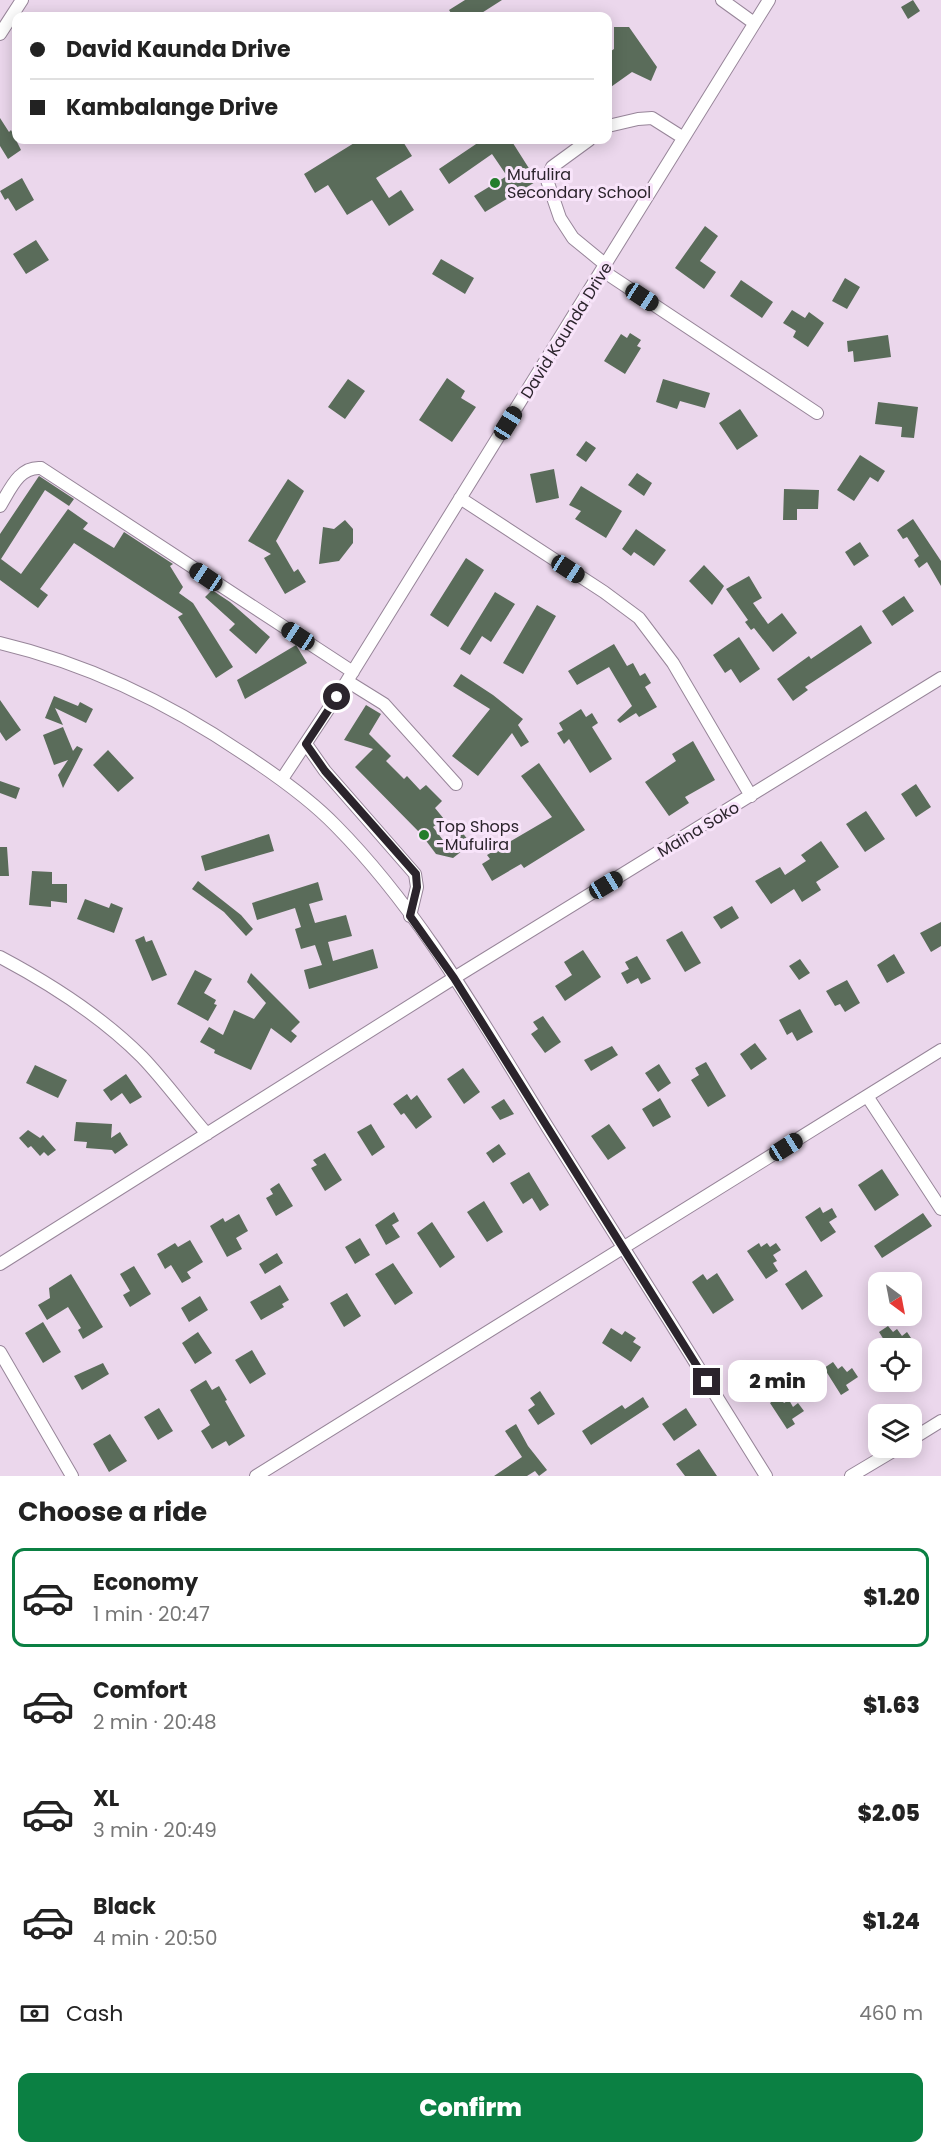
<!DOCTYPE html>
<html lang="en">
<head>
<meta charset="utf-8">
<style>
	:root { --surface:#fff; --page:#f6f6f6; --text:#222; --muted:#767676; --line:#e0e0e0; --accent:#0b8043 }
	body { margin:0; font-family:Poppins,sans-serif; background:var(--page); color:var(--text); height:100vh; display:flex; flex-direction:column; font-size:22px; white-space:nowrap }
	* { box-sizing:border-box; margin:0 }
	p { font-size:20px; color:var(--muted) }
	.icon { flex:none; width:33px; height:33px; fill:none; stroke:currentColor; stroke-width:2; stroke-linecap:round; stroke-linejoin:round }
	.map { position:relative; height:1476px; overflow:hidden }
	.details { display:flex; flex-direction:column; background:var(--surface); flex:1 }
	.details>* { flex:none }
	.hud { position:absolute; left:12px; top:12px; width:600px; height:132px; border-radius:12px; box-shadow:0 3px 15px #0003; display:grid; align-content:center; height:132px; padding:0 18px; background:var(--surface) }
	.needle { width:39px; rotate:148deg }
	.controls { position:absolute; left:868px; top:1272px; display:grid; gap:12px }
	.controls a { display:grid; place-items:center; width:54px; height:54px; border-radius:12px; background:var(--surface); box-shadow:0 3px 15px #0003; font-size:30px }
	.end { position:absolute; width:27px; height:27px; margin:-14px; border:8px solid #2b242c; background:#fff; box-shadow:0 0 0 3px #fff }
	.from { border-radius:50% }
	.bubble { position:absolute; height:42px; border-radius:12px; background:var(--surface); box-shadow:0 3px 15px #0003; font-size:20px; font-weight:800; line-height:42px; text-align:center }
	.car { position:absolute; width:18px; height:36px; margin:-18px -9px; border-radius:8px; box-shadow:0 0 4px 2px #0007; background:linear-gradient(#222 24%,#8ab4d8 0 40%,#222 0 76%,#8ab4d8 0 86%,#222 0) }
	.hud b { display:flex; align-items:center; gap:21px; height:57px; font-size:22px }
	.hud b+b { border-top:2px solid var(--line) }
	.hud i { width:15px; height:15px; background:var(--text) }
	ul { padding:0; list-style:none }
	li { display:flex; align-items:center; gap:18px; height:99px; margin:0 12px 9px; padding:0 6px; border:3px solid transparent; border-radius:12px }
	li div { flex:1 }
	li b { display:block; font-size:22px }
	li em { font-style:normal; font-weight:800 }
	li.selected { border-color:var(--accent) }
	li>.icon { width:54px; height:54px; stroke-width:1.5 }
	h2 { padding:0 18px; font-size:27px; line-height:72px }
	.pay { display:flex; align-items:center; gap:15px; height:66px; padding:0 18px; font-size:22px }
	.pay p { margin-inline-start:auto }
	.cta { display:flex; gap:12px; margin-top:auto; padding:12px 18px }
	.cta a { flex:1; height:69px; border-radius:12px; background:var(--accent); color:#fff; font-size:24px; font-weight:800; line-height:69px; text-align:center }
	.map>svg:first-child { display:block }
	.building { fill:#5a6c5a }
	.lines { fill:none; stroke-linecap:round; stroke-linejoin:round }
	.minor-casing { stroke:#978599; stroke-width:14 }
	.minor { stroke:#fff; stroke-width:12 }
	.route { stroke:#2b242c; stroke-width:8 }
	.poi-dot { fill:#247d2c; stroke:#f8e4fa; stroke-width:2 }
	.labels { text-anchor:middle; stroke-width:6; stroke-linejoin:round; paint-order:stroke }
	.poi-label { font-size:16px; fill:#2b242c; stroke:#f8e4fa; text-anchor:start }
	.street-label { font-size:16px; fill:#2b242c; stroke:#f8e4fa }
</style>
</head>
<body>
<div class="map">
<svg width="941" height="1476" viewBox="0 0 941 1476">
	<rect width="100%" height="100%" fill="#ebd7ec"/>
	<path class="building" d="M465,0H502L477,16H453L449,10Z
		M913,0L920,11L908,19L901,7Z
		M614,27H629L657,67L651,81L632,72L608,89V53L614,49Z
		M0,118L9,132L11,130L21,150L8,159L0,146Z
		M359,140H402L412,156L376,178L389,198L401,190L414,210L389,226L372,200L347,215L328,185L315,193L304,174Z
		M482,140H511L537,181L485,212L474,196L507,176L492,154L449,184L439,169Z
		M22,178L34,200L16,211L8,198L5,200L0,191Z
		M705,226L718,236L700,261L716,272L704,289L675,268Z
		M36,240L49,260L26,274L13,254Z
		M441,259L474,278L465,294L432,274Z
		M845,278L860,287L847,309L832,301Z
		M741,280L773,302L762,318L730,296Z
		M792,310L805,318L809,312L824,323L808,347L793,337L796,331L783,323Z
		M630,333L641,340L637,346L641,348L625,374L604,361L621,334L627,338Z
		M888,335L891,357L854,362L853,351L848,352L847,341Z
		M447,378L465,391L461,398L476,407L452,442L419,420Z
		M348,379L365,391L345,419L328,407Z
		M663,379L710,393L705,408L680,401L677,409L656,402Z
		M878,402L918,407L914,438L901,437L902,427L875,424Z
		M740,409L758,436L737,450L719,423Z
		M586,441L596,448L586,462L576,455Z
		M860,455L885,471L878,482L870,477L854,501L837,490Z
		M554,469L559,498L536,503L530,474Z
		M637,473L652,483L644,496L628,485Z
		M39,476L74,499L69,506L45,490L1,559L21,574L68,509L88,523L83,529L114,548L124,532L173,564L170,566L183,587L179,593L193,603L233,667L216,678L178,617L183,614L74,543L40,589L48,595L38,608L0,580V534Z
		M288,479L304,491L276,541L294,572L298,569L306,582L285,594L264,558L271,554L248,541Z
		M581,486L622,511L606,538L575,519L581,511L569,505Z
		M784,489L819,490L818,509H797V520H783Z
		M913,519L941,561V586L927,562L919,568L914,560L919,556L907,537L903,539L897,530Z
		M345,520L353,529V543L339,561L319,564L323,527L334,529Z
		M636,529L666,550L654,566L634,552L631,556L622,549Z
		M860,542L869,556L854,566L845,552Z
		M466,558L484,570L448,627L430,615Z
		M704,565L724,586L712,605L689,581Z
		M749,576L762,598L753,603L768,624L782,613L797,633L773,652L754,628L751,630L745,622L748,620L726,589Z
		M212,590L230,602L270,637L256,654L229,630L235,624L205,597Z
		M495,592L515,604L491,642L482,636L470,655L460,649Z
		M904,596L914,611L892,626L882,611Z
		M537,605L556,616L523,674L503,663Z
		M861,625L872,643L805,687L808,690L793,701L777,679L809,656L811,659Z
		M739,637L760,669L740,683L731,669L725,673L713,655Z
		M614,644L627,666L633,663L640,676L645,673L651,683L645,687L657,707L639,717L636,713L620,723L617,720L632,706L609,667L577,685L568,671Z
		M296,645L307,663L245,699L237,680Z
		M461,674L493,695L523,719L518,725L529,742L521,747L512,733L478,776L452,756L490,709L453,686Z
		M54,696L78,706L80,702L93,709L86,723L55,708L63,725L45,718Z
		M0,700L21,730L6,741L0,732Z
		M366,705L381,714L369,734L391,756L386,761L404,779L407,776L420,790L426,785L442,801L435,808L444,819L433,827L446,844L462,832L471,844L453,858L436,854L421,834L355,767L373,749L344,740Z
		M581,709L586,717L592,713L598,723L592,727L612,759L590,773L569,739L564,744L557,733L563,730L559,723Z
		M63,727L73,751L77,746L83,749L63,788L58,775L68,760L54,765L43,735Z
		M693,741L715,780L685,797L689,803L669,816L645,782L676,761L672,754Z
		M108,750L134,778L118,792L93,765Z
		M539,763L585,830L524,868L521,864L492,881L482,864L490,859L487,855L552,817L521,776Z
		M0,781L20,788L16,799L0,793Z
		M916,784L931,807L916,817L901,794Z
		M866,811L885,839L865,852L846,824Z
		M269,834L274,851L205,871L201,856Z
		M821,841L839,867L816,882L821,890L802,902L794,889L771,904L755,881L780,867L785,875L806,861L801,855Z
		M0,847H7L9,876H0Z
		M32,871L52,872V884H67V903L51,901V907L29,905Z
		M198,881L241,915L253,929L246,936L224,912L192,889Z
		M318,882L323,900L309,904L315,923L346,915L352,936L328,942L333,961L373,949L378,968L309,989L304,970L322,965L315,945L301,949L295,929L301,927L295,908L257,920L252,903Z
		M85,899L109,908L111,903L123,908L114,933L77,919Z
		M732,906L739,918L721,929L713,917Z
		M941,922V946L931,952L920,933Z
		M682,931L701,963L685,972L666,940Z
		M144,936L146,942L152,940L167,975L152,981L135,940Z
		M583,950L601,977L565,1001L555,986L572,975L564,962Z
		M894,954L905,973L887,983L877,965Z
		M637,956L651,979L641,984L638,978L627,984L621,973L629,969L625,962Z
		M800,959L810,973L799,980L789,966Z
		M195,970L212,979L204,993L216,1000L214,1004L217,1005L208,1021L177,1004Z
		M251,973L300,1022L291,1031L297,1036L291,1043L271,1028L251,1070L214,1053L215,1050L200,1042L209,1027L223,1035L234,1010L254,1019L266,1003L247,982Z
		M847,980L860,1003L845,1012L840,1004L835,1006L826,991Z
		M800,1009L813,1032L797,1041L792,1032L787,1035L779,1020Z
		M543,1016L561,1042L545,1053L531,1034L538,1029L533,1022Z
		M755,1043L767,1059L751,1070L740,1054Z
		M612,1046L618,1055L591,1071L584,1060Z
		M706,1062L726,1096L708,1107L691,1080L699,1075L695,1068Z
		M659,1064L671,1083L658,1092L645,1073Z
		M35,1065L67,1080L58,1098L26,1083Z
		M463,1068L480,1092L464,1104L447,1079Z
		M126,1074L142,1097L130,1104L122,1093L111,1101L103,1090Z
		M407,1094L411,1100L417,1095L432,1117L416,1129L404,1113L401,1115L393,1104Z
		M660,1098L671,1117L653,1127L642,1109Z
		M504,1099L514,1114L500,1120L491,1107Z
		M76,1122L112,1124L111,1138L120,1132L128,1145L115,1154L112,1150L86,1148L87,1142L74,1141Z
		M371,1124L385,1147L372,1156L357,1132Z
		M609,1124L626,1148L608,1160L591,1136Z
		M28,1130L40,1138L43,1135L56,1150L48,1156L44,1152L40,1156L31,1146L28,1148L19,1138Z
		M499,1144L506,1154L493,1163L486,1153Z
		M325,1153L342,1180L325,1191L311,1168L317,1165L313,1160Z
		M882,1169L899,1195L875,1211L858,1185Z
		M529,1172L549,1205L540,1211L532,1198L523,1204L510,1183Z
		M279,1183L293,1206L276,1216L266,1198L273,1194L270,1189Z
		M484,1201L503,1232L487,1242L467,1212Z
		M820,1207L823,1213L832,1208L837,1217L829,1222L836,1232L821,1242L805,1217Z
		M394,1212L399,1221L392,1225L400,1237L386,1245L375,1225Z
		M923,1213L932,1226L882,1258L874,1246Z
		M239,1214L248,1231L236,1238L242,1249L227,1257L210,1226L223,1218L225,1222Z
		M432,1222L455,1257L440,1268L417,1233Z
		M360,1238L370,1255L355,1264L345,1247Z
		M190,1240L203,1262L187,1272L191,1278L182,1283L171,1265L165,1269L157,1254L175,1243L178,1247Z
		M759,1243L761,1247L767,1243L770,1247L776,1243L781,1250L773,1255L777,1261L773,1263L778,1271L766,1279L747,1251Z
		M277,1253L283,1263L265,1274L259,1264Z
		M393,1263L413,1293L395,1305L375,1274Z
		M134,1266L151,1294L130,1307L123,1295L130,1291L120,1274Z
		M806,1270L823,1296L802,1310L785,1284Z
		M717,1273L734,1300L713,1314L692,1282L703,1274L707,1280Z
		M71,1274L103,1327L83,1339L78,1330L81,1328L68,1307L47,1320L38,1305L50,1298L49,1288Z
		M280,1285L289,1300L282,1304L284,1307L261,1320L250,1302Z
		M347,1293L361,1316L344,1327L330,1303Z
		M200,1296L208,1310L189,1322L181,1308Z
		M43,1322L61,1352L43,1363L25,1333Z
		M888,1326L893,1332L897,1329L902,1336L907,1332L913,1341L901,1348H889L879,1332Z
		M611,1328L622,1335L625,1331L636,1338L633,1342L641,1347L631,1362L602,1343Z
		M198,1332L212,1353L195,1364L182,1343Z
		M252,1350L266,1374L250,1384L235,1360Z
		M833,1362L838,1369L842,1366L847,1372L852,1368L858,1377L846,1385L849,1390L841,1395L824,1368Z
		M103,1363L109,1374L82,1390L74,1376Z
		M206,1380L212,1390L219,1386L227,1400L225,1401L245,1436L229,1446L226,1441L212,1449L201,1431L210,1425L190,1390Z
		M540,1391L555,1414L538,1425L528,1410L535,1405L530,1398Z
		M779,1396L784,1403L789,1400L793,1407L798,1403L804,1411L792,1419L795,1424L787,1429L770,1403Z
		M643,1397L649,1407L591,1445L582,1431L622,1405L625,1409Z
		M159,1408L173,1431L158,1440L144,1417Z
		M686,1408L697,1425L674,1441L662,1424Z
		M516,1424L528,1446L547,1470L539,1476L535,1471L527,1476H494L522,1457L505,1431Z
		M110,1434L127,1461L109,1472L93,1444Z
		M699,1449L717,1476H685L676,1464Z"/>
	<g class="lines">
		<g class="minor-casing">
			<path id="minor" d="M722,0L754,23
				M0,34L22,0
				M608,126L638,119L652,118L682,137
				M589,140L552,167L547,180L560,218L573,238L606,265
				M603,271L817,413
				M460,498L604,592L639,618L673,663L751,796
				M0,506C10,490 19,466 41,468L353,672
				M0,643C89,664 169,703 244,754C276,775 309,798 336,826C422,913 484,1025 548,1128C621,1243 694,1360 766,1476
				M347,681L384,704L456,784
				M306,744L325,771L415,874L417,887L410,916
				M282,779L347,681L769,0
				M0,957C51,984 101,1016 142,1057C165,1081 185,1109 207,1134
				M867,1096L941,1209
				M0,1264L454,978L941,678
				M0,1352L72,1476
				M912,1439L941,1421
				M256,1476L941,1050
				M851,1476L898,1448"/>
		</g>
		<use href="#minor" class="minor"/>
	</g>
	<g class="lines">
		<path class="route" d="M337,697L306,744L325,771L416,874L417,887L410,916L454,978L707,1382"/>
	</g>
	<g class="poi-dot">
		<circle cx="495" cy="183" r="6"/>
		<circle cx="424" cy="835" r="6"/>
	</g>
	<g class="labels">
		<g class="poi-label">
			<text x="507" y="180">Mufulira<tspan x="507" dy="18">Secondary School</tspan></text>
			<text x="436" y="832">Top Shops<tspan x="436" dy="18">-Mufulira</tspan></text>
		</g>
		<g class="street-label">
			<text transform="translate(566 330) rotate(-58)" y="6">David Kaunda Drive</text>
			<text transform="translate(698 829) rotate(-31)" y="6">Maina Soko</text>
		</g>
	</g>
</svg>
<div class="controls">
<a><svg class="needle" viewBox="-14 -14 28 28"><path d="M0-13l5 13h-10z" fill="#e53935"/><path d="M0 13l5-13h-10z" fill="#767676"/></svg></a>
<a><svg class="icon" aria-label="locate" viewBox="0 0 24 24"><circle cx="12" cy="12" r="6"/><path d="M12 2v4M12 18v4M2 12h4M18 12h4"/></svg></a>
<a><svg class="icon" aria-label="layers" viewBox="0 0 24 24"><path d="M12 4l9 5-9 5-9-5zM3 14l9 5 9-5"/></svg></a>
</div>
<i class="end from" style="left:337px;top:697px"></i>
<i class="end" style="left:707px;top:1382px"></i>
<div class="bubble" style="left:728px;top:1360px;width:99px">2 min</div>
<i class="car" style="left:642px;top:297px;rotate:123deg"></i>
<i class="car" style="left:508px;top:423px;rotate:32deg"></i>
<i class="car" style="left:568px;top:569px;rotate:123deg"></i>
<i class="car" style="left:206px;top:577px;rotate:304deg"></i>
<i class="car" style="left:298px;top:636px;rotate:303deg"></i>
<i class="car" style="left:606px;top:885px;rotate:59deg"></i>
<i class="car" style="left:786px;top:1147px;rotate:58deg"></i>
<div class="hud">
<b><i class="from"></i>David Kaunda Drive</b>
<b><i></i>Kambalange Drive</b>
</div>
</div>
<section class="details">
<h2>Choose a ride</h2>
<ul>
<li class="selected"><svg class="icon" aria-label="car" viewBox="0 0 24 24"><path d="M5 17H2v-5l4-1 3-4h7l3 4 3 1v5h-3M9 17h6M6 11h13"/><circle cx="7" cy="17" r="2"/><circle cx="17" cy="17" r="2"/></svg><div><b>Economy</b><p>1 min · 20:47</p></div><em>$1.20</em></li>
<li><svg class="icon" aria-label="car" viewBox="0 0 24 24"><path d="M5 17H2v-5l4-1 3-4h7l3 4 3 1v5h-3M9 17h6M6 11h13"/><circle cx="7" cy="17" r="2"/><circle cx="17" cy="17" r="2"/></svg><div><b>Comfort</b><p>2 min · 20:48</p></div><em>$1.63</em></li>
<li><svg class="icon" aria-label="car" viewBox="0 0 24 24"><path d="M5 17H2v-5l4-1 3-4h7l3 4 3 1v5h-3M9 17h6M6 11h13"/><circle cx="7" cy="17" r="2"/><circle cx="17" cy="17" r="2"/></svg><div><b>XL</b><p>3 min · 20:49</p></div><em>$2.05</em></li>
<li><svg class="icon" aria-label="car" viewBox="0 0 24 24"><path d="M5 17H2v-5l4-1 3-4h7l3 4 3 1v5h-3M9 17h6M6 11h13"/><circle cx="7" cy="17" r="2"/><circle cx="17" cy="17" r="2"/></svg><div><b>Black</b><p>4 min · 20:50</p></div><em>$1.24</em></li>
</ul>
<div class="pay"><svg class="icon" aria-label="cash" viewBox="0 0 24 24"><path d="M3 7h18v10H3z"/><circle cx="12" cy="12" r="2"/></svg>Cash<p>460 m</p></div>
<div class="cta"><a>Confirm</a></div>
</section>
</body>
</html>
